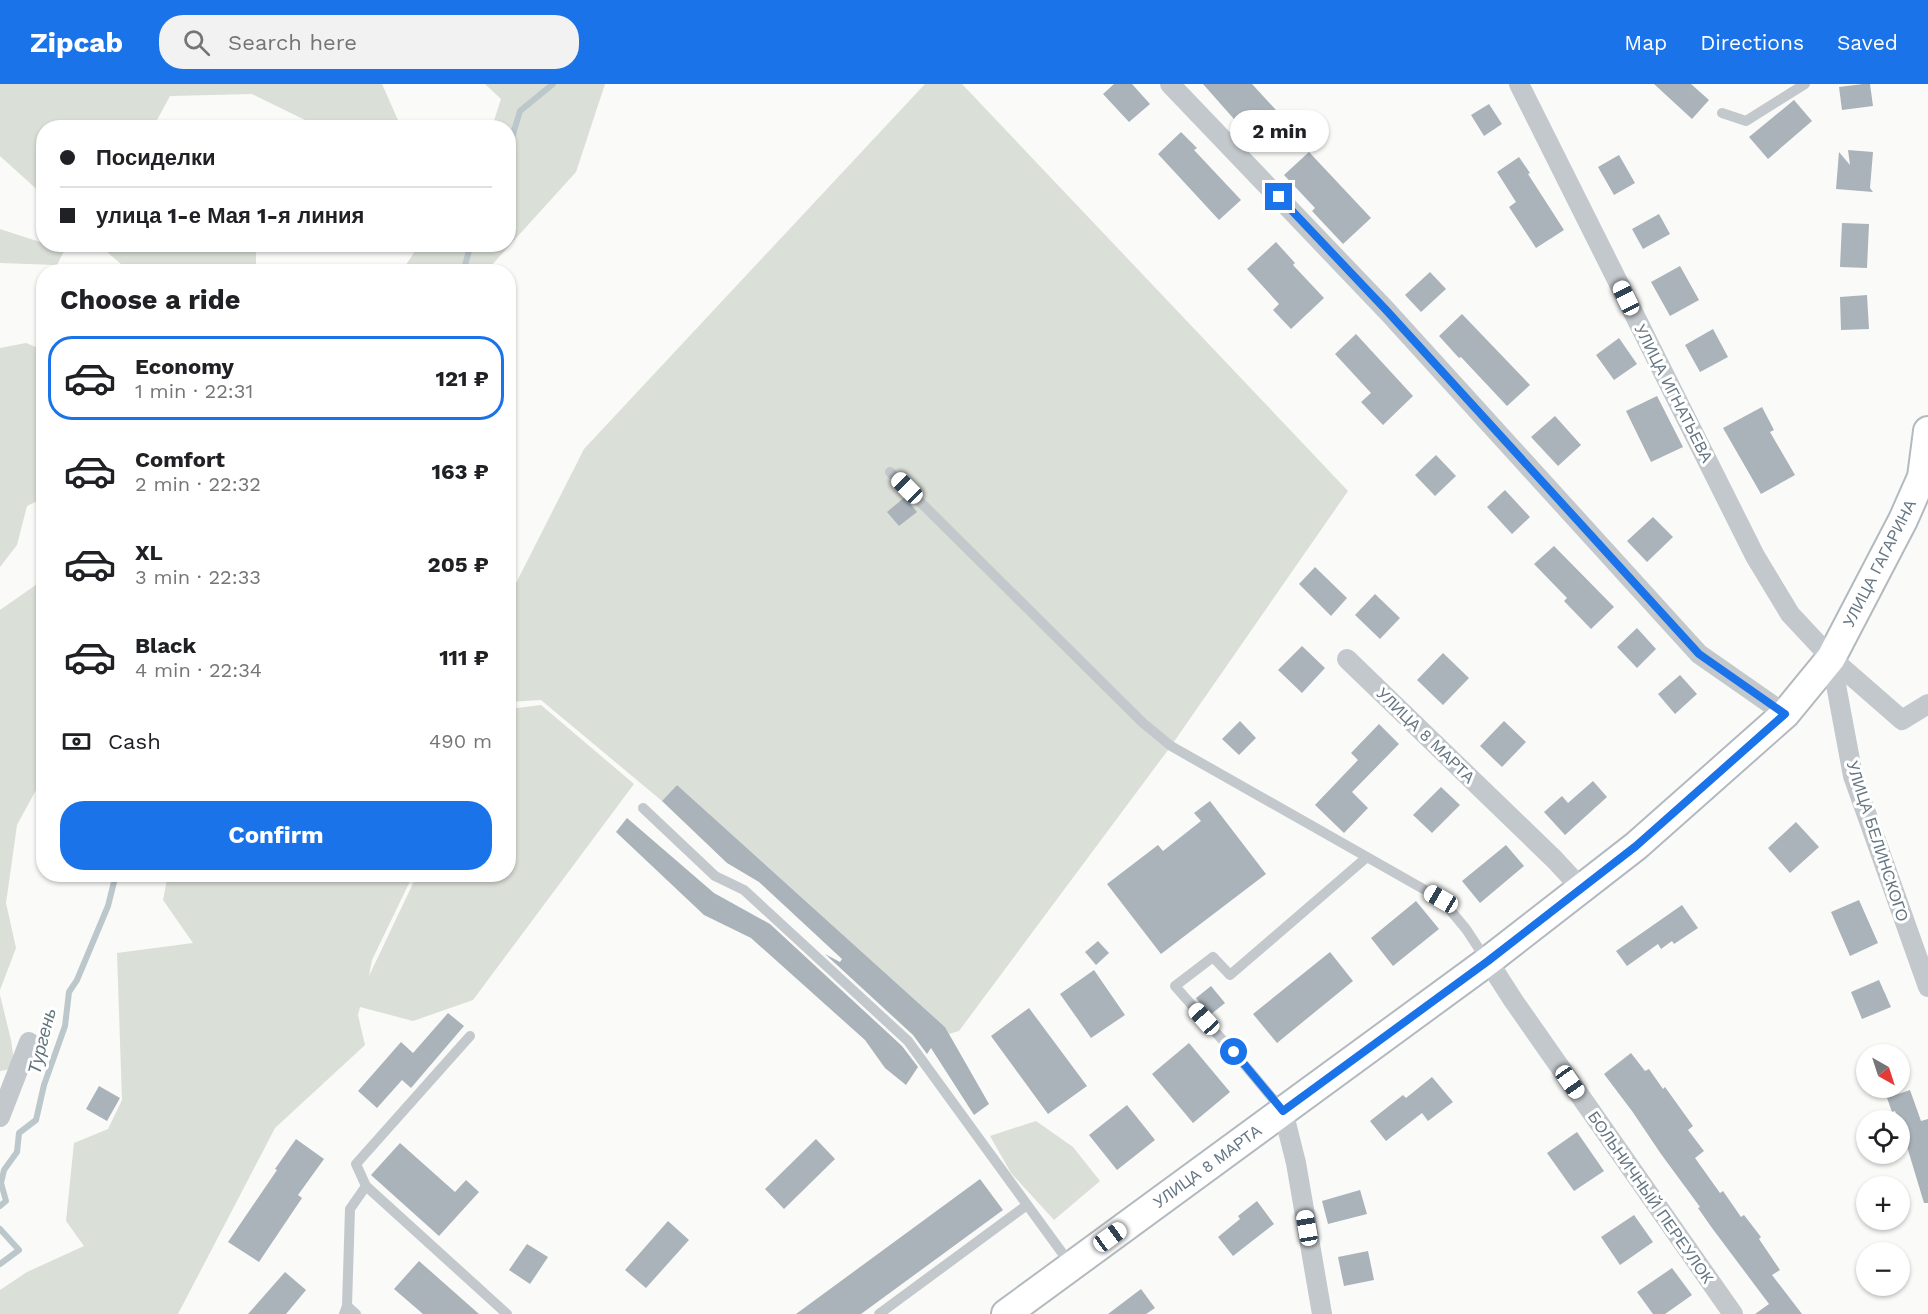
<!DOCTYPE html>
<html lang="en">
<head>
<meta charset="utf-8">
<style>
	:root { --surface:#fff; --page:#f2f2f2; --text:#202124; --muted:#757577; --line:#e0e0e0; --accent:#1a73e8 }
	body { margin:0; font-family:"Work Sans",sans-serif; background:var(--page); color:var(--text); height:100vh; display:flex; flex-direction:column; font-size:22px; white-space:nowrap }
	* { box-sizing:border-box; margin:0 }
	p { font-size:20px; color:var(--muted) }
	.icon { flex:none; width:33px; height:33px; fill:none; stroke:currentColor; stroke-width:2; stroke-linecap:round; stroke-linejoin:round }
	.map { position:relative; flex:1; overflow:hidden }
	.drawer { position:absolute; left:36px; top:180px; width:480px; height:618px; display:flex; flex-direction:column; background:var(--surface); border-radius:24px; box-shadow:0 2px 4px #0004 }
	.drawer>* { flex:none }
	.hud { position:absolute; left:36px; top:36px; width:480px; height:132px; border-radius:24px; box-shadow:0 2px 4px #0004; display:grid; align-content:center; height:132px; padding:0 24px; background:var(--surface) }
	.needle { width:39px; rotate:141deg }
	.buttons { position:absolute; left:1856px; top:960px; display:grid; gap:12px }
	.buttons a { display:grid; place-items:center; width:54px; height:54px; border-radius:50%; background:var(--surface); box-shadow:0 2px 4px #0004; font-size:30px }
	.end { position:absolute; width:27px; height:27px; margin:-14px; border:8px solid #1a73e8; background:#fff; box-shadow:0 0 0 3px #fff }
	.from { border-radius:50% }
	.bubble { position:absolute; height:42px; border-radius:21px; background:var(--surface); box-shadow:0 2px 4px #0004; font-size:20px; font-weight:700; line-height:42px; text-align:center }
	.car { position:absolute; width:18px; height:36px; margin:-18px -9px; border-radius:8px; box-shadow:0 0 4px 2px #0007; background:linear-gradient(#fff 24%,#345 0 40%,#fff 0 76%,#345 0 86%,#fff 0) }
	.hud b { display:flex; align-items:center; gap:21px; height:57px; font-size:22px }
	.hud b+b { border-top:2px solid var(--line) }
	.hud i { width:15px; height:15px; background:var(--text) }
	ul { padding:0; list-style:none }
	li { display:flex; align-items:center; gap:18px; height:84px; margin:0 12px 9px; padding:0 12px; border:3px solid transparent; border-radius:24px }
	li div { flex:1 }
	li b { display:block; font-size:22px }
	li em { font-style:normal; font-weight:700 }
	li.selected { border-color:var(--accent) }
	li>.icon { width:54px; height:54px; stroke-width:1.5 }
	h2 { padding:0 24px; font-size:27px; line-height:72px }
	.pay { display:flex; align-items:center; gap:15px; height:66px; padding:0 24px; font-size:22px }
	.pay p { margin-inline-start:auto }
	.cta { display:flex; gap:12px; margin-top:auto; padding:12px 24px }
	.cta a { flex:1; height:69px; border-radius:24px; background:var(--accent); color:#fff; font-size:24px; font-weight:700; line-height:69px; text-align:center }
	header { display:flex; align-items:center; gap:36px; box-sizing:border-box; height:84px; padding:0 30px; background:var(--accent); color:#fff }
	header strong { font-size:28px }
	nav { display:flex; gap:33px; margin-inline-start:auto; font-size:21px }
	.search { width:420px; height:54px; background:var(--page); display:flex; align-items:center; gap:15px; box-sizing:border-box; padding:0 21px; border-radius:24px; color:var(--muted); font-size:22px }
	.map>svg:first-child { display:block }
	.green { fill:#dadfd7 }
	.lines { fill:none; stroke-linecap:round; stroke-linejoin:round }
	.stream { stroke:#bbc7cb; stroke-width:6 }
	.building { fill:#aab3b9 }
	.secondary-casing { stroke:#b3babf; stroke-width:32 }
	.service { stroke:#c3c8cc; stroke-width:10 }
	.minor { stroke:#c3c8cc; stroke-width:20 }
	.secondary { stroke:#fff; stroke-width:28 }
	.route { stroke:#1a73e8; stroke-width:8 }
	.labels { text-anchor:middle; stroke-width:6; stroke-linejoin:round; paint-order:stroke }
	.street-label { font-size:16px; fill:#657683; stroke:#fff }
	.water-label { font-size:18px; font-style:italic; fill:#60757c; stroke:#fff }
</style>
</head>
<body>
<header>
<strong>Zipcab</strong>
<div class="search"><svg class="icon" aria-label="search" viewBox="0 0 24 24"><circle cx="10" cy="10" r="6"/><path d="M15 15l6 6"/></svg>Search here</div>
<nav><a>Map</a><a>Directions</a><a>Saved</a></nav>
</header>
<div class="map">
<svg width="1928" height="1230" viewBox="0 0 1928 1230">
	<rect width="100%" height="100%" fill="#fafaf8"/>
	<path class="green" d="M0,0H382L401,43H312L309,38L252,10L170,12L157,36L163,43L44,44L43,111L0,72Z
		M485,0H605L576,88L490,183V187H402L419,161L508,160V44L492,43L501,15Z
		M925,0H962L1348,407L1171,662L959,947L949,950L945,943L677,701L662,717L541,616L509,618V513L584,365Z
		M0,145L43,159L44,160L65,165L57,181L0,179Z
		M99,161H251L256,168V187H129Z
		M26,259L43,266V414L27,422L17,461L0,483V264Z
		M43,496V693L17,741L6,819L16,864L0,906V526Z
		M541,621L634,700L473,916L413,937L360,923L358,931L365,961L275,1044L178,1230H0V1206L27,1188L84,1162L66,1137L74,1059L108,1045L122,1016L117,869L193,859L163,816L168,791H413L372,876L369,892L417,791L508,790L509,625Z
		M0,911L11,956L15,984L0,987Z
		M1036,1037L1073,1063L1100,1097L1054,1136L1011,1089L990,1052Z"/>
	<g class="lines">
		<path class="stream" d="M508,67L520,27L553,0
			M463,188L471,160
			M0,1122L6,1117L1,1099L4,1086L17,1068L19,1049L36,1036L44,1001L65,942L69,908L77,896L108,822L116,790
			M0,1145L19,1166L0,1180"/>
	</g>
	<path class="building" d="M1114,0H1132L1150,20L1129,38L1103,10Z
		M1203,0H1252L1276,26L1249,52Z
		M1654,0H1691L1709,16L1692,35Z
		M1863,0H1870L1873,22L1842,26L1839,3Z
		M1794,16L1812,37L1768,75L1749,53Z
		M1489,20L1502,40L1484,52L1471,31Z
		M1181,48L1197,64L1194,66L1241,116L1219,136L1158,70Z
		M1848,66L1873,68L1870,104L1873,108L1836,105L1839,68L1850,81Z
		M1309,68L1371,134L1343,160L1312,127L1315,124L1284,91Z
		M1619,71L1635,99L1614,111L1598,83Z
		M1519,73L1530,89L1528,90L1564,146L1536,164L1509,123L1516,118L1497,88Z
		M1659,130L1670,150L1643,165L1632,145Z
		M1842,139L1869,140L1867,184L1840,183Z
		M1276,158L1295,179L1293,181L1324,214L1291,245L1273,226L1279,220L1247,185Z
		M1680,182L1699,216L1670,232L1651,198Z
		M1430,188L1446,205L1421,228L1405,211Z
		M1867,211L1869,245L1841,246L1840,213Z
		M1462,230L1530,301L1507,322L1461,273L1459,274L1439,252Z
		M1713,245L1728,273L1700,288L1685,261Z
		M1356,250L1413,312L1383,341L1361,318L1371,309L1335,270Z
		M1619,254L1637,280L1614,296L1596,271Z
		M1657,312L1683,363L1651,378L1626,327Z
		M1762,323L1774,346L1770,348L1795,391L1761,410L1723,344Z
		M1555,332L1581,361L1558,382L1531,353Z
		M1436,371L1456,392L1435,412L1415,391Z
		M1505,406L1530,433L1512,450L1487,423Z
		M905,413L917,428L899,442L887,428Z
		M1653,433L1673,453L1647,478L1627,457Z
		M1554,462L1614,523L1591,545L1564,517L1567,514L1534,480Z
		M1315,483L1347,514L1331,532L1299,500Z
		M1375,510L1400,534L1380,555L1355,531Z
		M1637,544L1656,565L1637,584L1617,563Z
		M1302,562L1325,584L1302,609L1278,586Z
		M1443,569L1469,594L1443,621L1417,596Z
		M1680,591L1697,610L1675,630L1658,610Z
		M1240,637L1256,654L1239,671L1222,655Z
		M1504,637L1526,658L1502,683L1480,662Z
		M1379,640L1399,660L1352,708L1368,724L1344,749L1315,721L1358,676L1351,669Z
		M1593,697L1607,713L1565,751L1544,728L1562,712L1568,719Z
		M677,701L945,943L989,1020L974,1031L931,964L927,970L913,951L825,870L840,878L842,875L759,798L727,779L662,717Z
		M1441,703L1460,721L1432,749L1413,731Z
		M1210,717L1266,790L1161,870L1107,800L1158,761L1163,767L1201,737L1194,729Z
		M627,734L714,809L770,840L902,962L918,983L906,1001L885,984L865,956L751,854L704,831L616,748Z
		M1796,738L1819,763L1790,789L1768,764Z
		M1506,761L1524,782L1480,819L1462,797Z
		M1859,816L1878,859L1850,872L1831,828Z
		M1416,817L1439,845L1393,882L1371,854Z
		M1682,821L1698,844L1674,860L1672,857L1661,865L1658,860L1627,882L1616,867Z
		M1098,857L1109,869L1096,881L1085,868Z
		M1330,868L1353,897L1277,959L1253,930Z
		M1094,886L1125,931L1091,954L1060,910Z
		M1879,896L1891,923L1862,935L1851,908Z
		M1211,902L1225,919L1210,931L1196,914Z
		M1029,924L1087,1002L1048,1030L991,952Z
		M448,929L464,942L411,1004L402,996L377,1024L358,1007L401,958L413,969Z
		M1189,959L1230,1008L1193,1039L1152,990Z
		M1631,969L1645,987L1649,985L1663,1005L1665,1003L1693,1042L1688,1046L1704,1067L1695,1074L1720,1109L1723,1107L1741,1133L1744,1131L1761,1153L1759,1155L1780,1186L1772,1191L1802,1230H1755L1769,1220L1712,1144L1698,1124L1700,1123L1661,1070L1632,1027L1604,990Z
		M1432,993L1453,1018L1428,1037L1422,1029L1386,1057L1370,1037L1403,1011L1406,1014Z
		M99,1002L120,1014L107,1037L86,1025Z
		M1910,1006L1921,1037L1928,1035V1119H1924L1899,1036L1895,1027L1892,1028L1887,1014Z
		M1127,1021L1155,1056L1117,1086L1089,1051Z
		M1577,1048L1604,1087L1574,1107L1547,1069Z
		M296,1055L324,1075L298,1111L302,1114L259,1178L228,1158L277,1086L275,1085Z
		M816,1055L835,1075L784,1125L765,1105Z
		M400,1059L455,1108L466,1096L479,1108L439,1152L371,1091Z
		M980,1095L1003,1126L861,1230H796Z
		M1360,1106L1367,1130L1328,1140L1322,1117Z
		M1257,1117L1274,1140L1233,1172L1218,1153L1240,1135L1238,1132Z
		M1634,1131L1653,1158L1620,1181L1601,1153Z
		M668,1137L689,1156L646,1204L625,1186Z
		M527,1160L548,1173L530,1200L509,1186Z
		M1368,1167L1374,1196L1344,1202L1338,1173Z
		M419,1177L479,1230H423L394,1205Z
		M1672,1184L1692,1211L1665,1230H1653L1637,1208Z
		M285,1188L306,1206L286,1230H248Z
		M1141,1205L1155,1224L1146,1230H1108Z"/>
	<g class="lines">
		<g class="secondary-casing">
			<path id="secondary" d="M1006,1230L1488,877L1636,762L1785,630L1831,574L1903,436L1922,393L1928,347"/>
		</g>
		<path class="service" d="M1722,29L1746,37L1805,0
			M890,388L1143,639L1171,662L1441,815L1466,845L1487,877
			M643,724L715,792L744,806L908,957L1071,1181
			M1283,1027L1248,985L1175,902L1213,873L1230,891L1367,773
			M366,1102L356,1080L470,952
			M347,1222L356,1230
			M344,1230L347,1222L350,1125L366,1102L507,1230
			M879,1230L1027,1121"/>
		<path class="minor" d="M1170,0L1387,227L1699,570L1785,630
			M1519,0L1755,472L1790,530L1831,574L1902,636L1928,620
			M1831,574L1853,692L1928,903
			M1347,575L1554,775L1581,804
			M1488,877L1513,916L1733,1230
			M1283,1027L1296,1079L1322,1230
			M0,1033L29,958"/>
		<use href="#secondary" class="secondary"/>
	</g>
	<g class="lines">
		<path class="route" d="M1234,968L1283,1027L1488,877L1636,762L1785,630L1699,570L1387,227L1279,113"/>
	</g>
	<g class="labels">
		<g class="street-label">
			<text transform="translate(1674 309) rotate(63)" y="6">УЛИЦА ИГНАТЬЕВА</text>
			<text transform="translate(1879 479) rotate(-63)" y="6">УЛИЦА ГАГАРИНА</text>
			<text transform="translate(1426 651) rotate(44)" y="6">УЛИЦА 8 МАРТА</text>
			<text transform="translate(1878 757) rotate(72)" y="6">УЛИЦА БЕЛИНСКОГО</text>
			<text transform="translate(1207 1082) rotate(-36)" y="6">УЛИЦА 8 МАРТА</text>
			<text transform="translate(1651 1113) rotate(55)" y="6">БОЛЬНИЧНЫЙ ПЕРЕУЛОК</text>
		</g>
		<g class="water-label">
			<text transform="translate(42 957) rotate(-76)" y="6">Тургень</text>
		</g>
	</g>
</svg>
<div class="buttons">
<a><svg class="needle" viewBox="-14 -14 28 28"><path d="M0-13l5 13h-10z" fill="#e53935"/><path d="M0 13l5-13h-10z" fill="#757577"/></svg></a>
<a><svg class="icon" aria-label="locate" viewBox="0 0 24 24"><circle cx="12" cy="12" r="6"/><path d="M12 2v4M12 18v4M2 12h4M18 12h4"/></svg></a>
<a>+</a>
<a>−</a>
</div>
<i class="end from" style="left:1234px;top:968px"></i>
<i class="end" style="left:1279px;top:113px"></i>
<div class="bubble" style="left:1230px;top:26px;width:99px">2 min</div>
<i class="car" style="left:1626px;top:214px;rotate:334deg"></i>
<i class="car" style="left:907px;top:404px;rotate:315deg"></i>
<i class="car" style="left:1441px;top:815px;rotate:300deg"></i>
<i class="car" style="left:1204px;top:935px;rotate:318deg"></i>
<i class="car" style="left:1570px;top:998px;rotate:145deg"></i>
<i class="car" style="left:1307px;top:1144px;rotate:350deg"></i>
<i class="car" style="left:1110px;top:1153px;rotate:54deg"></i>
<div class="hud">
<b><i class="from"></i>Посиделки</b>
<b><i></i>улица 1-е Мая 1-я линия</b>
</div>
<section class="drawer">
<h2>Choose a ride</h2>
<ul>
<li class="selected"><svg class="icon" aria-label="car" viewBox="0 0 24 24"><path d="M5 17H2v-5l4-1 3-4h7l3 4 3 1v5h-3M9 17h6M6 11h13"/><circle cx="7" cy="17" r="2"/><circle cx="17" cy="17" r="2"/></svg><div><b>Economy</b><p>1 min · 22:31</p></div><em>121 ₽</em></li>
<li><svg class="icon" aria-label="car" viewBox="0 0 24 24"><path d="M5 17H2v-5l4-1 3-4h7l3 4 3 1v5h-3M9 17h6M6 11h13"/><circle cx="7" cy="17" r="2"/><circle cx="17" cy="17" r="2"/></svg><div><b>Comfort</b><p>2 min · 22:32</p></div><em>163 ₽</em></li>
<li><svg class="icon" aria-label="car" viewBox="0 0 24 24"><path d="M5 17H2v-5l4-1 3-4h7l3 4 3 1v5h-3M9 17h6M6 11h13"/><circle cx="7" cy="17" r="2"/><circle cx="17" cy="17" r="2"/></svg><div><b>XL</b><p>3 min · 22:33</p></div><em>205 ₽</em></li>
<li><svg class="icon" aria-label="car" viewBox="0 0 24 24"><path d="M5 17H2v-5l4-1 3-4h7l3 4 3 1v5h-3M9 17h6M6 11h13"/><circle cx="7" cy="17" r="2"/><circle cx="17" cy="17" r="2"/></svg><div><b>Black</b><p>4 min · 22:34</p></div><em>111 ₽</em></li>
</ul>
<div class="pay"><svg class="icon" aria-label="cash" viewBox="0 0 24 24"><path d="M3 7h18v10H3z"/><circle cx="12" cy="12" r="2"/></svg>Cash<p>490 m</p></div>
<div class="cta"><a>Confirm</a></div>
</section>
</div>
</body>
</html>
